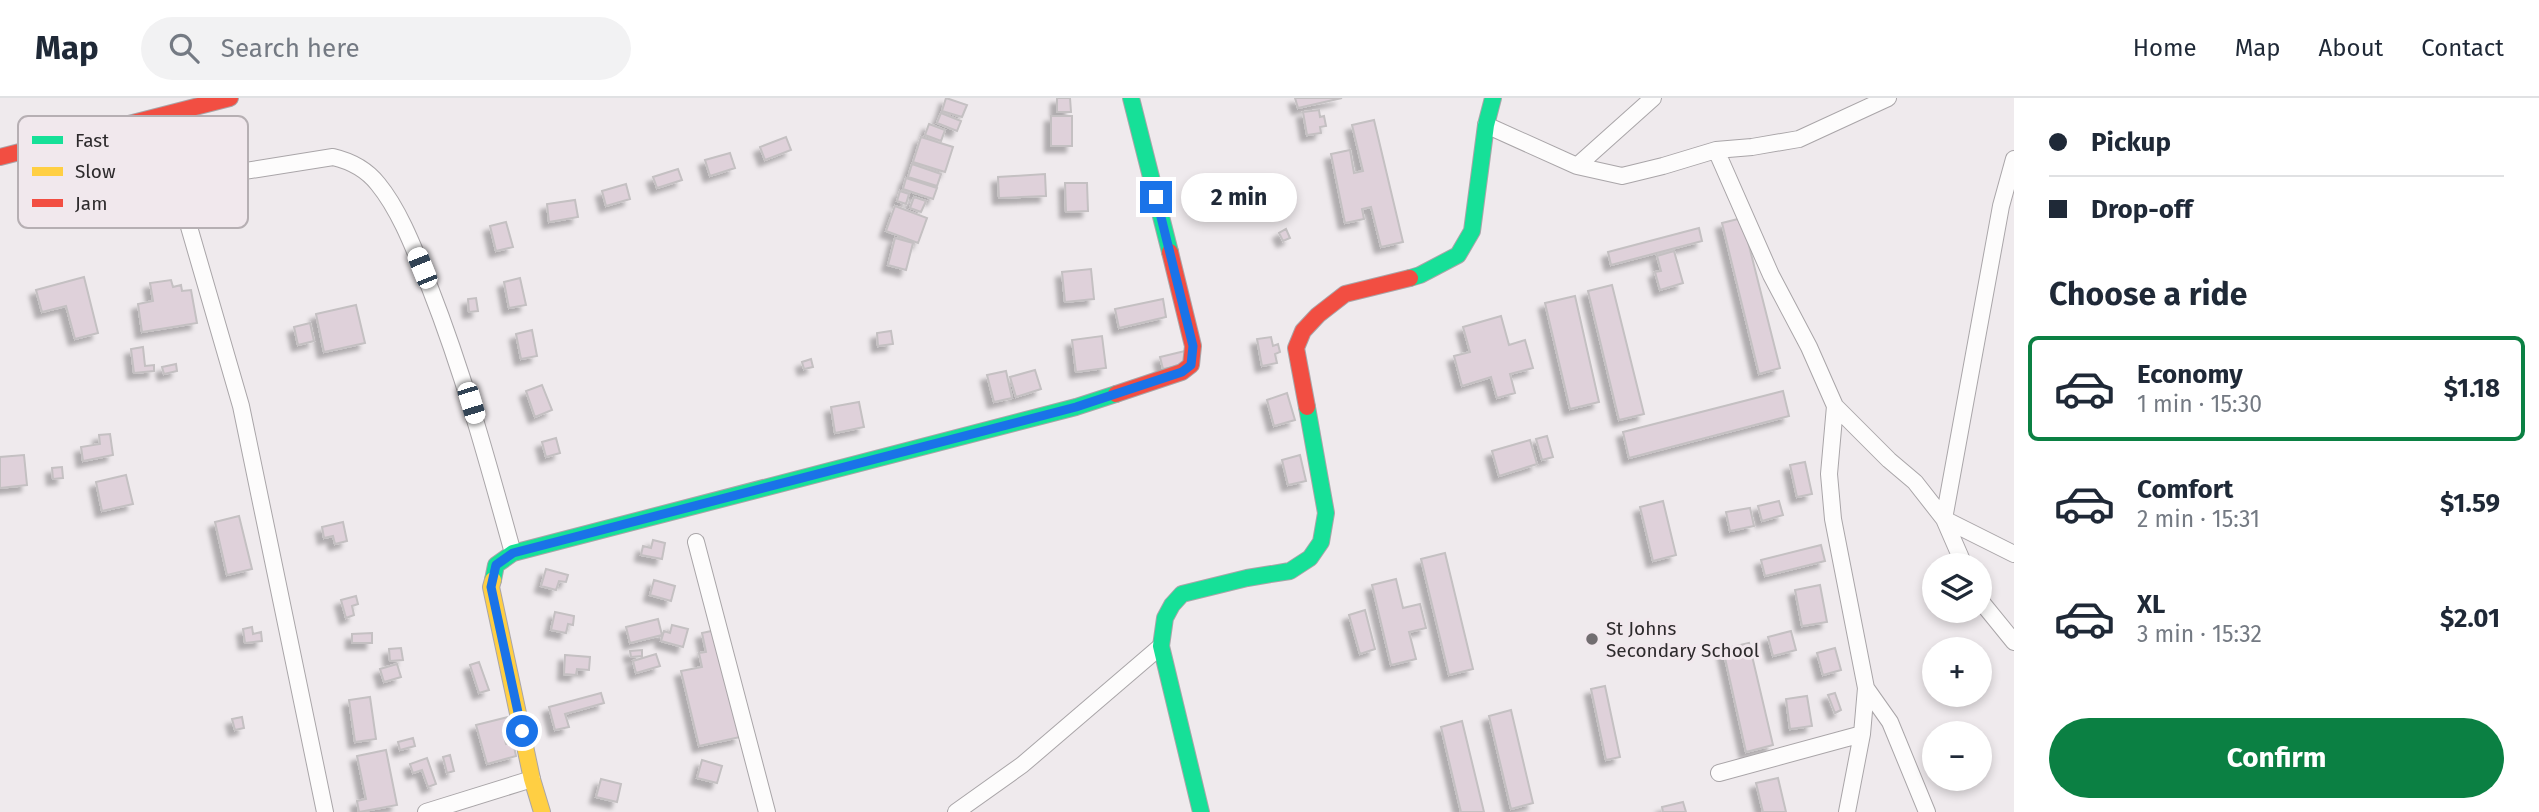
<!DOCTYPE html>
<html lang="en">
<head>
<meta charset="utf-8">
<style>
	:root { --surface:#fff; --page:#f2f2f3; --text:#1f2937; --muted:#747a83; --line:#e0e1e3; --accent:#0b8043 }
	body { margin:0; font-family:"Fira Sans",sans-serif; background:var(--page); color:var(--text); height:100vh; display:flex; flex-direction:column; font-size:26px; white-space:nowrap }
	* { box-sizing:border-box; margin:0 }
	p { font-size:23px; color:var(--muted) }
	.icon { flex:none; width:38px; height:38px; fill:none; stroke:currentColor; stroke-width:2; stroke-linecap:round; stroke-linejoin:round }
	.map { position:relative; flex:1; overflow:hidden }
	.details { display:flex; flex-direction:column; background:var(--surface); width:525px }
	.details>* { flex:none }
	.hud { display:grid; align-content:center; height:154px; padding:0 35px; background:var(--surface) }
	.fabs { position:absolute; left:1922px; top:455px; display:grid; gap:14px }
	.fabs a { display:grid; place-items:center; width:70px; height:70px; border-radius:50%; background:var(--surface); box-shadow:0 4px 10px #0003; font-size:35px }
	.end { position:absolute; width:32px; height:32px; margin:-16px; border:9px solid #1a73e8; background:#fff; box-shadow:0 0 0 4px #fff }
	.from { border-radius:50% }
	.bubble { position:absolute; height:49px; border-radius:24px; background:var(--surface); box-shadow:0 4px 10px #0003; font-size:23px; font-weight:700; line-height:49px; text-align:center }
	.car { position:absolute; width:21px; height:42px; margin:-21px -10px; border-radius:9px; box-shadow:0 0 5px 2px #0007; background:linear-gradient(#fff 24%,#345 0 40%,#fff 0 76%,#345 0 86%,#fff 0) }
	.hud b { display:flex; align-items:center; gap:24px; height:66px; font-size:26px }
	.hud b+b { border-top:2px solid var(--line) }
	.hud i { width:18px; height:18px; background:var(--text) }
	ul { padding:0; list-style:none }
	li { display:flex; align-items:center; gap:21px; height:105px; margin:0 14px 10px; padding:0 21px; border:4px solid transparent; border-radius:10px }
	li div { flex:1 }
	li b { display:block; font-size:26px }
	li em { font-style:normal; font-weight:700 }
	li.selected { border-color:var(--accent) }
	li>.icon { width:63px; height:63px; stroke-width:1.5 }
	h2 { padding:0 35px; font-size:32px; line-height:84px }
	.cta { display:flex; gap:14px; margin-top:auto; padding:14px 35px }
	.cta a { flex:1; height:80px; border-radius:42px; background:var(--accent); color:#fff; font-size:28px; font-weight:700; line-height:80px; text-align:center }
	header { display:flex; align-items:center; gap:42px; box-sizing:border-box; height:98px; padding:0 35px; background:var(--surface); border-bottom:2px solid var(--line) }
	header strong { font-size:33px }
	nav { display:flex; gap:38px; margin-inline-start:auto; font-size:24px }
	.search { width:490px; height:63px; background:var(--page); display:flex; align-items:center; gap:18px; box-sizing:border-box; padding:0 24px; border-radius:38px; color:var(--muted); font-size:26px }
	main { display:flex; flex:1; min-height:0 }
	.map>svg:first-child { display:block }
	.building { fill:#dfd1da; stroke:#c4c0c2; stroke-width:2; filter:url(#shadow) }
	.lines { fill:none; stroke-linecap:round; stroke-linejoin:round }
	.street-casing { stroke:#a9a5a8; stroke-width:18 }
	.fast-casing { stroke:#a9a5a8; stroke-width:18 }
	.slow-casing { stroke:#a9a5a8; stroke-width:18 }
	.jam-casing { stroke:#a9a5a8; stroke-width:18 }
	.street { stroke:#fdfcfc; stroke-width:16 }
	.fast { stroke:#16e098; stroke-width:16 }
	.slow { stroke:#ffcf43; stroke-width:16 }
	.jam { stroke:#f24e42; stroke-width:16 }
	.route { stroke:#1a73e8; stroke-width:9 }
	.poi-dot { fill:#716d70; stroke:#f1e8ed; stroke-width:2.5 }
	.labels { text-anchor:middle; stroke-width:6; stroke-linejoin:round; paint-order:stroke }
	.poi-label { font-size:19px; fill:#2d2a2c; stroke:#f1e8ed; text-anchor:start }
	.key { fill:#f1e8ed; stroke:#b6afb3; stroke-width:2 }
	.key-label { font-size:19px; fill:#2d2a2c }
</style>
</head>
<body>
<header>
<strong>Map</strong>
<div class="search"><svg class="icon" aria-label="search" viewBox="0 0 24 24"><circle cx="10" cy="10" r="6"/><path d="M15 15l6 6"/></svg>Search here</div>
<nav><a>Home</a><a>Map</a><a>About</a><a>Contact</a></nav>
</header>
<main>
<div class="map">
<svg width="2014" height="714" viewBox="0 0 2014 714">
	<defs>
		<filter id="shadow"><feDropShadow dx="-6" dy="6" stdDeviation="2" flood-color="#0004"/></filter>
	</defs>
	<rect width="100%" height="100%" fill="#efeaed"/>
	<path class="building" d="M946,0L967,7L962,19L942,13Z
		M1057,0H1070L1071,14H1057Z
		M1295,0H1342L1298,10Z
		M1319,12L1320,19L1324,18L1326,28L1320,29L1321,35L1307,37L1303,14Z
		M941,15L961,23L957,33L937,25Z
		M1051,18H1072V48H1051Z
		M1374,22L1403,144L1381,149L1371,109L1362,111L1364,121L1345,125L1331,56L1350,52L1354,75L1363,73L1352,27Z
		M929,26L945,32L941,43L925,37Z
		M786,39L791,52L765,62L760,49Z
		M921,39L953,49L945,74L913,64Z
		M730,55L735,70L710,78L705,62Z
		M912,66L941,76L937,88L908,79Z
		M678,71L682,82L657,90L653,79Z
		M1045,76L1046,98L999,100L998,79Z
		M906,80L937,90L933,101L903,91Z
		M1065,85H1087L1088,113L1066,114Z
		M626,86L630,101L606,108L602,93Z
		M900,93L909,96L906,106L897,103Z
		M914,99L926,103L921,114L910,110Z
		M575,102L578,119L549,124L547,106Z
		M895,108L927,120L918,145L886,133Z
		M1742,120L1780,270L1759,276L1722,125Z
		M506,124L513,149L496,153L490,128Z
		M1699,130L1702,143L1611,167L1608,154Z
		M1286,131L1290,140L1283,143L1279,135Z
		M895,140L913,145L906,172L888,167Z
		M1674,153L1683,185L1660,192L1655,174L1661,173L1657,158Z
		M1091,171L1094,201L1065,204L1062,174Z
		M84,179L98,235L75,241L66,208L42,214L36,192Z
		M520,180L526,207L509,210L504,184Z
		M171,182L173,189L181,187L182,193L191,192L197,225L142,234L138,206L153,203L150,185Z
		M1612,187L1644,316L1619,322L1588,193Z
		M1575,198L1599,304L1570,311L1545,205Z
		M476,200L478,213L469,214L468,201Z
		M1163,201L1166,219L1119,230L1115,211Z
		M356,207L365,245L324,254L316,216Z
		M1501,218L1509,247L1525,242L1533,270L1510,276L1515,295L1497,300L1491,279L1462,288L1454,258L1470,254L1463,229Z
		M310,225L314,243L298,247L294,229Z
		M532,232L537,258L521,261L516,236Z
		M891,233L893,246L878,248L877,235Z
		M1102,238L1106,270L1076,274L1072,242Z
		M1271,239L1273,248L1278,246L1280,254L1275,256L1277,265L1262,268L1257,241Z
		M143,249L145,268L154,267V273L134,275L131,251Z
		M1185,253L1188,266L1163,271L1160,259Z
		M811,261L813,269L804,271L802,264Z
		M176,266L177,273L164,276L162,269Z
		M1035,272L1041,291L1016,299L1010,279Z
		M1006,273L1012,300L994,304L987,277Z
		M542,287L552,312L535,319L526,293Z
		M1783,293L1789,318L1629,360L1623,334Z
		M1287,295L1295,322L1274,328L1267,302Z
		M859,304L864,329L835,335L831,309Z
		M110,336L113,357L83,363L81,349L100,346L99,337Z
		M1547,338L1553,359L1542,362L1536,341Z
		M556,340L560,355L546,359L542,344Z
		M1530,342L1537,366L1499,378L1492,353Z
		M24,357L27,387L0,390V359Z
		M1300,357L1306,383L1288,387L1282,362Z
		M1805,364L1812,396L1797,399L1790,367Z
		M62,369L63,380L53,381L52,370Z
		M126,377L133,406L102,413L96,384Z
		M1663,403L1676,457L1653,463L1640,409Z
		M1779,403L1783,417L1762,423L1758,408Z
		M1750,410L1754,428L1730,433L1726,414Z
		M239,418L252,471L227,477L215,424Z
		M343,424L347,443L335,446L333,438L324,440L322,429Z
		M653,442L665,445L662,461L641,457L643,448L651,450Z
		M1821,447L1825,463L1765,478L1761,462Z
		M1445,455L1473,571L1449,577L1421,461Z
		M546,471L568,477L566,484L559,483L556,492L541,488Z
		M1396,481L1403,510L1420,506L1426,530L1409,534L1416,561L1391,567L1372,487Z
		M654,482L675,488L671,503L650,497Z
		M1820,487L1827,524L1802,528L1795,492Z
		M356,498L358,506L352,508L354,517L346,520L341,502Z
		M1365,512L1375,551L1360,556L1349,517Z
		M555,514L574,518L573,527L568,526L566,535L551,532Z
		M658,521L662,537L630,545L626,529Z
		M672,527L688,531L683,549L661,543L664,533L670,535Z
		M252,529L253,536L261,534L262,543L245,545L243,531Z
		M716,532L740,639L699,648L681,573L702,569L699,555L706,554L702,535Z
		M1791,533L1796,552L1773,558L1768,539Z
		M372,535V545H352V536Z
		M1749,545L1773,647L1746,654L1723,551Z
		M401,550L403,562L390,563L389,551Z
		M1835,550L1841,572L1823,577L1817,555Z
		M642,552V558L631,559L630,553Z
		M656,556L660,568L636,575L633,563Z
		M565,557L590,559L589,572L577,571L576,577L564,576Z
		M479,564L489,592L479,595L470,567Z
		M397,566L401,579L384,584L380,571Z
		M1605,588L1620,659L1606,662L1591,591Z
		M601,595L604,605L565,616L569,629L555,632L549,609Z
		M1835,595L1841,612L1835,615L1828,597Z
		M1807,598L1812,628L1790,631L1786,601Z
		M370,599L376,641L355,644L349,602Z
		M1511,612L1533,705L1511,711L1489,618Z
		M242,619L244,630L235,632L232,621Z
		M508,619L511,633L503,635L506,646L513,644L516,658L487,666L476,627Z
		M1462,623L1484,714H1461L1441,629Z
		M413,640L415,648L400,652L398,644Z
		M386,652L397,707L359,714L357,703L366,701L357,658Z
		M450,657L454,673L447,675L443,659Z
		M427,660L436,686L428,689L422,672L413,675L410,666Z
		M702,662L722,668L717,685L697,680Z
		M1778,680L1786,714H1763L1756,685Z
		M601,681L621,686L617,704L596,699Z
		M1683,704L1686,714H1663L1662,709Z"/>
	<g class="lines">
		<g class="street-casing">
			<path id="street" d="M1486,27L1577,68L1622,78L1663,68L1716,52L1752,49L1799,41L1888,0
				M111,30L176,84L241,308L325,714
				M1716,52L1771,177L1809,249L1835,308L1889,362L1915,384L1944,421L2014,456
				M1577,68L1653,0
				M176,84L333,59C350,63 367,72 378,86C401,114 416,156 430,190C464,277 488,365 513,455
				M1835,308L1829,376L1833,421L1866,590L1862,636L1847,714
				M696,444L767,714
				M1964,467L1944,421L2001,108L2014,61
				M1979,501L2014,544
				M1866,590L1890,624L1927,714
				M1719,675L1862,636
				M426,714L532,681
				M956,714L1022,667L1161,548"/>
		</g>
		<g class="fast-casing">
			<path id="fast" d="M1131,0L1170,154
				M1410,180L1420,177L1458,157L1472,133L1486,27L1493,0
				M493,482L496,467L513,455L1076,309L1116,296
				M1201,714L1161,548L1165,520L1172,507L1182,496L1247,480L1290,473L1310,460L1321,444L1326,415L1307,309"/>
		</g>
		<g class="slow-casing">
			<path id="slow" d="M493,482L491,489L532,681L542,714"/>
		</g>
		<g class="jam-casing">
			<path id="jam" d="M0,59L230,0
				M1116,296L1182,274L1191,267L1193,248L1170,154
				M1307,309L1296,250L1303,233L1318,217L1345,196L1410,180"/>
		</g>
		<use href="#street" class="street"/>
		<use href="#fast" class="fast"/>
		<use href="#slow" class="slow"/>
		<use href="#jam" class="jam"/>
	</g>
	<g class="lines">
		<path class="route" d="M522,633L491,489L496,467L513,455L1076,309L1182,274L1191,267L1193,248L1156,99"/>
	</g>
	<circle class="poi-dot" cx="1592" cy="541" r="7"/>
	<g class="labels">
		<g class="poi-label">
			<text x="1606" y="537">St Johns<tspan x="1606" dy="22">Secondary School</tspan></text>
		</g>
	</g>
	<rect x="18" y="18" width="230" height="112" rx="10" class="key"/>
	<rect x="32" y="38" width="31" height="8" fill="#16e098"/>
	<rect x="32" y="69" width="31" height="9" fill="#ffcf43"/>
	<rect x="32" y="101" width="31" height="8" fill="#f24e42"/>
	<g class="key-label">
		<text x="75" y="49">Fast</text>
		<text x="75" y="80">Slow</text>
		<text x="75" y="112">Jam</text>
	</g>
</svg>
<div class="fabs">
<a><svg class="icon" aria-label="layers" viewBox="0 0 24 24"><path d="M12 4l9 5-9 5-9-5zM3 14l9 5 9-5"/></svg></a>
<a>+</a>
<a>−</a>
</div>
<i class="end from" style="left:522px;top:633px"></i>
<i class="end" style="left:1156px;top:99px"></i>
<div class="bubble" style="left:1181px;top:75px;width:116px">2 min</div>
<i class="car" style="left:422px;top:170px;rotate:338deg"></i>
<i class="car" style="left:471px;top:305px;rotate:163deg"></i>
</div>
<section class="details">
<div class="hud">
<b><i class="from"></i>Pickup</b>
<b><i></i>Drop-off</b>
</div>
<h2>Choose a ride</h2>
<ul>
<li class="selected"><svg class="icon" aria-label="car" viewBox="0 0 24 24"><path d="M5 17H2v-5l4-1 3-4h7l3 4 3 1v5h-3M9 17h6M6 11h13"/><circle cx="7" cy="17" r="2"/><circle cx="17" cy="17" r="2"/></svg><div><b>Economy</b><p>1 min · 15:30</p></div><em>$1.18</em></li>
<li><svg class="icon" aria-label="car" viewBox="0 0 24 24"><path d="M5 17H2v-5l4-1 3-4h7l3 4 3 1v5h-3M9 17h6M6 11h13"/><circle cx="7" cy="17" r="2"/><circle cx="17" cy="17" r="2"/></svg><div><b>Comfort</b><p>2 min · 15:31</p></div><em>$1.59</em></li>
<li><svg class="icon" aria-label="car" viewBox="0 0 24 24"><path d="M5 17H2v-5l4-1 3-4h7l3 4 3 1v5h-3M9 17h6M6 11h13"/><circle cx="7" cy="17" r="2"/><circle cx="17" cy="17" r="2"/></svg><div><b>XL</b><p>3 min · 15:32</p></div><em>$2.01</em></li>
</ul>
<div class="cta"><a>Confirm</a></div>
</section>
</main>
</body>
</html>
